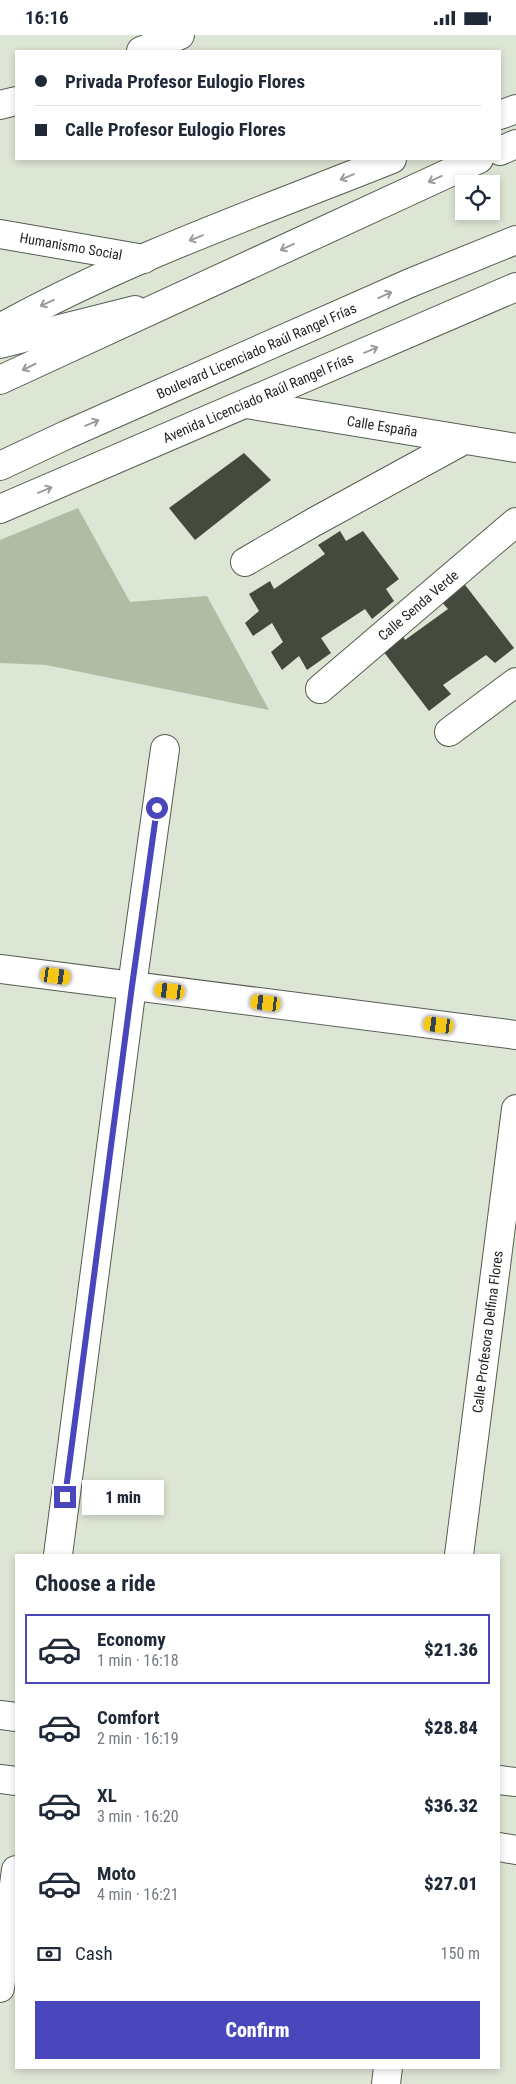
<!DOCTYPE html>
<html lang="en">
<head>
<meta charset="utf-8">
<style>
	:root { --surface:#fff; --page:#f6f6f7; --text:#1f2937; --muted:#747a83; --line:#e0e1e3; --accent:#4a47bd }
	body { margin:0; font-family:"Roboto Condensed",sans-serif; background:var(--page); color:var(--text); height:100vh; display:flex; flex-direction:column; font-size:19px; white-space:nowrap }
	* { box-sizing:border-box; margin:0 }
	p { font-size:16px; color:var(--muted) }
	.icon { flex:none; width:28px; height:28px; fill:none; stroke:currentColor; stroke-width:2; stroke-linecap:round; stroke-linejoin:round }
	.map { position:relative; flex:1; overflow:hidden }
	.panel { position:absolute; left:15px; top:1519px; width:485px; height:515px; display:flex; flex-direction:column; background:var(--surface); border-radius:0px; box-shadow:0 2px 8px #0003 }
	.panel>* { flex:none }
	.hud { position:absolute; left:15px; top:15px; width:486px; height:110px; border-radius:0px; box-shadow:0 2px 8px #0003; display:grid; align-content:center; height:110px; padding:0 20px; background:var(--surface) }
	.fabs { position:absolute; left:455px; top:140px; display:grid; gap:10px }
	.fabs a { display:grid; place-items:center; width:45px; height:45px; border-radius:0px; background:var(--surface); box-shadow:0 2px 8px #0003; font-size:25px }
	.end { position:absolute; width:22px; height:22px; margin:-11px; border:6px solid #4a47bd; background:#fff; box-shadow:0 0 0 2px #fff }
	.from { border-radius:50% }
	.bubble { position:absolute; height:35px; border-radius:0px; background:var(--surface); box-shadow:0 2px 8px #0003; font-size:16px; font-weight:800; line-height:35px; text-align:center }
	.car { position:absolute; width:15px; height:30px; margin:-15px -8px; border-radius:6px; box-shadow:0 0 4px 1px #0007; background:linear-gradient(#f5c518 24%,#345 0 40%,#f5c518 0 76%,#345 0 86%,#f5c518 0) }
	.hud b { display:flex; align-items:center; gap:18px; height:48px; font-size:19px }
	.hud b+b { border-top:1px solid var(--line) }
	.hud i { width:12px; height:12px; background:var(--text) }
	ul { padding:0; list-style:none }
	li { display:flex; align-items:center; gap:15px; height:70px; margin:0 10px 8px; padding:0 10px; border:2px solid transparent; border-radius:0px }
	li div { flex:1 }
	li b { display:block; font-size:19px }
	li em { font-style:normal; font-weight:800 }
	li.active { border-color:var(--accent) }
	li>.icon { width:45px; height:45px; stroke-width:1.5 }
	h2 { padding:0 20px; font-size:22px; line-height:60px }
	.pay { display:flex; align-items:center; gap:12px; height:55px; padding:0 20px; font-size:19px }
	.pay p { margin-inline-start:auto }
	.action { display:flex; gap:10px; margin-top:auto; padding:10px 20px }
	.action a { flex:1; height:58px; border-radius:0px; background:var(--accent); color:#fff; font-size:20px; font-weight:800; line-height:58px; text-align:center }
	.status { display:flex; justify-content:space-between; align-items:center; height:35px; padding:0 25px; background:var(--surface); direction:ltr }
	.status svg { height:14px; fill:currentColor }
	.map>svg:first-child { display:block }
	.green { fill:#b1bca5 }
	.building { fill:#444a3d }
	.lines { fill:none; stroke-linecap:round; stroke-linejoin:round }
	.street-casing { stroke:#565d4f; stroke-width:30 }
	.secondary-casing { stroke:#565d4f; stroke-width:30 }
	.primary-casing { stroke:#565d4f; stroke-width:30 }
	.street { stroke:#fff; stroke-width:28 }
	.secondary { stroke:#fff; stroke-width:28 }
	.primary { stroke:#fff; stroke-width:28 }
	.oneway { stroke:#9a9c99 }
	.route { stroke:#4a47bd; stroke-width:6 }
	.labels { text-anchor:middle; stroke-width:5; stroke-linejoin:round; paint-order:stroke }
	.street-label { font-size:14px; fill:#1f221c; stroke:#fff }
</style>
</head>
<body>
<div class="status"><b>16:16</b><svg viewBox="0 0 49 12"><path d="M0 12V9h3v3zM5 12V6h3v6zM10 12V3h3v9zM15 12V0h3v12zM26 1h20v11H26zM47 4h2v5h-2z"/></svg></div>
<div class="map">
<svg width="516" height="2049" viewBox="0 0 516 2049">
	<rect width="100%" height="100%" fill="#dde5d4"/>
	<path class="green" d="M78,473L130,567L207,561L269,675L46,630L0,628V505Z"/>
	<path class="building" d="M244,418L271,445L195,505L169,473Z
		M340,496L346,506L363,496L399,544L386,554L394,566L372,584L365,574L321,603L331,618L307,635L299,621L282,635L271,617L283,607L272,588L253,601L245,588L259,576L249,559L270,546L274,554L325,519L318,510Z
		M462,546L514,613L495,628L486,620L443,650L451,659L429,676L380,612L401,597L405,605L448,574L438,563Z"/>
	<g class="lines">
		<g class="street-casing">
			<g id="street">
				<path d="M141,16L180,0"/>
				<path d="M0,70L16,66"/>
				<path d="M500,80L516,74"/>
				<path id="s1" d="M0,199L144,224"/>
				<path d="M0,293C122,225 262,176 392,124"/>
				<path id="s2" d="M246,369L516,413"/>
				<path d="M245,527L314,487L464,405"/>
				<path id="s3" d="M320,654L516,487"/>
				<path d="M449,697L516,647"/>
				<path d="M0,934L516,1000"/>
				<path d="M58,1520L132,951L165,714"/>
				<path id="s4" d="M459,1520L516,1074"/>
				<path d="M0,1953L16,1835"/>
				<path d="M386,2049L388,2032"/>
			</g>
		</g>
		<g class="secondary-casing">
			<g id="secondary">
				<path d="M0,309L135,275"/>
				<path id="s5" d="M0,474L516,252"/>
				<path d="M0,1680L16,1682"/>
				<path d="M0,1744L16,1746"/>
				<path d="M499,1745L516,1747"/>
				<path d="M499,1812L516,1815"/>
			</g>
		</g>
		<g class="primary-casing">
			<g id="primary">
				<path d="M500,116L516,109"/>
				<path d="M0,345L479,124"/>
				<path id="s6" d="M0,431L66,400L410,248L516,205"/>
			</g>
		</g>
		<use href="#street" class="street"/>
		<use href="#secondary" class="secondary"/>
		<use href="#primary" class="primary"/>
	</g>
	<defs><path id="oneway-shaft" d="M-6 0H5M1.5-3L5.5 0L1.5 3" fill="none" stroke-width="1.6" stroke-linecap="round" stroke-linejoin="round" transform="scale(1.25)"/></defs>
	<g class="oneway">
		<use href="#oneway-shaft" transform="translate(347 142) rotate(158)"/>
		<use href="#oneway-shaft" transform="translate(435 144) rotate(155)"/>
		<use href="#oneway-shaft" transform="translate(196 203) rotate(158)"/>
		<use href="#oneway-shaft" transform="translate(287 212) rotate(155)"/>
		<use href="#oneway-shaft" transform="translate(385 260) rotate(-24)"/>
		<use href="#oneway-shaft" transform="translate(47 268) rotate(156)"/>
		<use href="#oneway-shaft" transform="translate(371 315) rotate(-23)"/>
		<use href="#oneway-shaft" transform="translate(29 332) rotate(154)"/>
		<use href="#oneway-shaft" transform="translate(92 388) rotate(-23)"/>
		<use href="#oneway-shaft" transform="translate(45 455) rotate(-23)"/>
	</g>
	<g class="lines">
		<path class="route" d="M65,1462L132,951L157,773"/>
	</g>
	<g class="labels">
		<g class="street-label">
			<text dy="5" stroke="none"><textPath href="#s1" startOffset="72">Humanismo Social</textPath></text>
			<text dy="5" stroke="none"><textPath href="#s6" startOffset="281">Boulevard Licenciado Raúl Rangel Frías</textPath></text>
			<text dy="5" stroke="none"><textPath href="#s5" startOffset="281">Avenida Licenciado Raúl Rangel Frías</textPath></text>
			<text dy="5" stroke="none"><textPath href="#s2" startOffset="138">Calle España</textPath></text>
			<text dy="5" stroke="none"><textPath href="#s3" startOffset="129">Calle Senda Verde</textPath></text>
			<text dy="5" stroke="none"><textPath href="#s4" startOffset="225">Calle Profesora Delfina Flores</textPath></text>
		</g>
	</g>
</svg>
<div class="fabs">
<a><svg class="icon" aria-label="locate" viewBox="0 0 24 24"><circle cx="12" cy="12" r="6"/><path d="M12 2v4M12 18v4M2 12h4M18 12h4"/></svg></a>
</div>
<i class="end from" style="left:157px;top:773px"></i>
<i class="end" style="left:65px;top:1462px"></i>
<div class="bubble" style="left:82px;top:1445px;width:82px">1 min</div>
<i class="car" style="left:56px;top:941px;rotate:98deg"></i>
<i class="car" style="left:170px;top:956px;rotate:277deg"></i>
<i class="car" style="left:266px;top:968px;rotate:277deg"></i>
<i class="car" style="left:439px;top:990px;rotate:277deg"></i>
<div class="hud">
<b><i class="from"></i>Privada Profesor Eulogio Flores</b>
<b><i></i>Calle Profesor Eulogio Flores</b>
</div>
<section class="panel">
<h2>Choose a ride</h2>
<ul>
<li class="active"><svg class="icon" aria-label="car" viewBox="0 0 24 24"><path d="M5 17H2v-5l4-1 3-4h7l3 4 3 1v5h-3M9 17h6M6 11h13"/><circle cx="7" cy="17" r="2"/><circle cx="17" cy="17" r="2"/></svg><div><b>Economy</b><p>1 min · 16:18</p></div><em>$21.36</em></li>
<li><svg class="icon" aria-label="car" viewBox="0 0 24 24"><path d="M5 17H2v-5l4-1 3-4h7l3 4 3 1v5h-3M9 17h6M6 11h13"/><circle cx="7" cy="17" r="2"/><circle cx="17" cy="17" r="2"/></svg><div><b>Comfort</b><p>2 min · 16:19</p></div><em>$28.84</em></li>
<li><svg class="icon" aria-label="car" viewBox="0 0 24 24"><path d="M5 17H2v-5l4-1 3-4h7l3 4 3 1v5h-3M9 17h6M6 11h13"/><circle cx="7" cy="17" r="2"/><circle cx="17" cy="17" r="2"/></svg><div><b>XL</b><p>3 min · 16:20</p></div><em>$36.32</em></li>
<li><svg class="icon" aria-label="car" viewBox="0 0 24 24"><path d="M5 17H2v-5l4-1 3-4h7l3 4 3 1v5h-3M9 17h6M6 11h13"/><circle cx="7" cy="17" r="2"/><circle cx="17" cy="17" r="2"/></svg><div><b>Moto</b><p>4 min · 16:21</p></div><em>$27.01</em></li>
</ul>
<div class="pay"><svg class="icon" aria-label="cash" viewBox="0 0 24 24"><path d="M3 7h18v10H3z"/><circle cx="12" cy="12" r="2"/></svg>Cash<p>150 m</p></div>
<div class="action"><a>Confirm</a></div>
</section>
</div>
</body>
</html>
